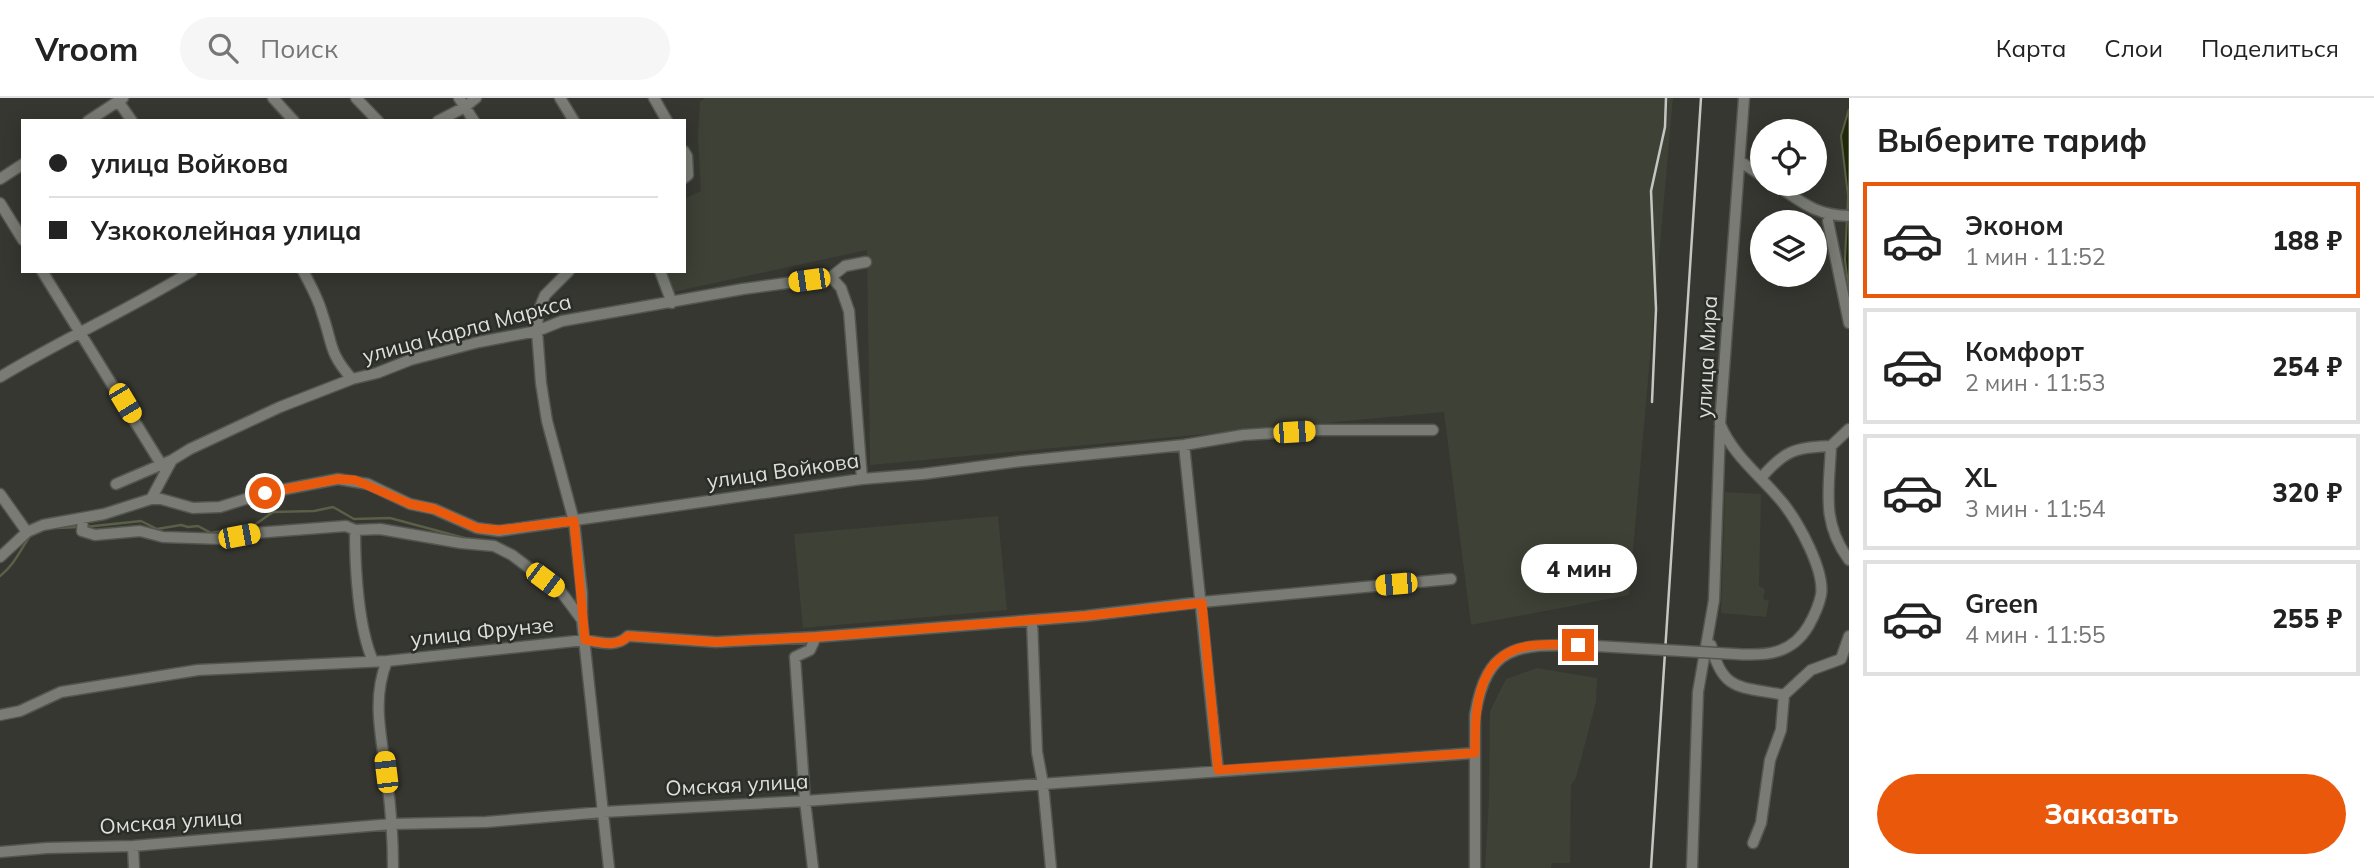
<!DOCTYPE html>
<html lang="ru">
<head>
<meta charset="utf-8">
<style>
	:root { --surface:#fff; --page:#f6f6f6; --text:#222; --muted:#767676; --line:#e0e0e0; --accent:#ea580c }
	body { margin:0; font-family:Mulish,sans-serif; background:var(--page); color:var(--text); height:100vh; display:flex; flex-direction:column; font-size:26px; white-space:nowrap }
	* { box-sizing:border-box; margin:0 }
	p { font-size:23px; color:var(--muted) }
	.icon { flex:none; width:38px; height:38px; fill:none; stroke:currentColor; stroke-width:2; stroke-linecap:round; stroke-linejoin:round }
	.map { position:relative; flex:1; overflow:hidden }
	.sheet { display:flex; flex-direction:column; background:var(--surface); width:525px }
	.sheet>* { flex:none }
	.guide { position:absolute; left:21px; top:21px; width:665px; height:154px; border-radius:0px; box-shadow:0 4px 18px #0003; display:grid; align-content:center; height:154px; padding:0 28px; background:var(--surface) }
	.tools { position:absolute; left:1750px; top:21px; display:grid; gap:14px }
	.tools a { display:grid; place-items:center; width:77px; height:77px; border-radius:50%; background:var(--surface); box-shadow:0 4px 18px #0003; font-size:35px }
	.end { position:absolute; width:32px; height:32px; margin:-16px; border:9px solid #ea580c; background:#fff; box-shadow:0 0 0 4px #fff }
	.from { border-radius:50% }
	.bubble { position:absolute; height:49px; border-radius:24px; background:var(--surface); box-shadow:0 4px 18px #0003; font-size:23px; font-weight:800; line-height:49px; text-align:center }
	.car { position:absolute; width:21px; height:42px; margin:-21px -10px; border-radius:9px; box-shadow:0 0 5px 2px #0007; background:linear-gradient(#f5c518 24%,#345 0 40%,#f5c518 0 76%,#345 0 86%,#f5c518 0) }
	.guide b { display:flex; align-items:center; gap:24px; height:66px; font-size:26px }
	.guide b+b { border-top:2px solid var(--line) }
	.guide i { width:18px; height:18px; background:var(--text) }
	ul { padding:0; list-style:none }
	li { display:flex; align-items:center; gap:21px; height:116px; margin:0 14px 10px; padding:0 14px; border:4px solid var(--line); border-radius:0px }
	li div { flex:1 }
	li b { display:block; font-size:26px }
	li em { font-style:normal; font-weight:800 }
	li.current { border-color:var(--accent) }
	li>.icon { width:63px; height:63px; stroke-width:1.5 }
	h2 { padding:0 28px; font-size:32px; line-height:84px }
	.cta { display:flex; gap:14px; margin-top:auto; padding:14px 28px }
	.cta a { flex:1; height:80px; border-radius:42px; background:var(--accent); color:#fff; font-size:28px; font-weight:800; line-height:80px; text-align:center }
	header { display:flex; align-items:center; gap:42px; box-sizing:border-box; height:98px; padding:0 35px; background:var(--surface); border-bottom:2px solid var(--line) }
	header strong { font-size:33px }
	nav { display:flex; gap:38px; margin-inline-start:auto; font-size:24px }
	.search { width:490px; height:63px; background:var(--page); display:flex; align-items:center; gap:18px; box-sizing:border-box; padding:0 24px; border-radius:38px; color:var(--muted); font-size:26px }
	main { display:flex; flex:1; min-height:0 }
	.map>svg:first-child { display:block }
	.built { fill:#3e4136 }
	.water { fill:#212809; stroke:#5a5f48; stroke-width:2 }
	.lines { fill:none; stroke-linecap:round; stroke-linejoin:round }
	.stream { stroke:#5a5f48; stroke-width:2.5 }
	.minor-casing { stroke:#53554f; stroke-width:13 }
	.minor { stroke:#797b74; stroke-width:10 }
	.rail { stroke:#c5c6c2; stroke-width:2.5 }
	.minor-bridge-casing { stroke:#53554f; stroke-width:13; stroke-linecap:butt }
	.minor-bridge { stroke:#797b74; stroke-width:10 }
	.route { stroke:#ea580c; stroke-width:9 }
	.labels { text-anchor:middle; stroke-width:5; stroke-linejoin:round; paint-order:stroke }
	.street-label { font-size:21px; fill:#dedfdb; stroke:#2b2d28 }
</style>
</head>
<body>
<header>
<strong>Vroom</strong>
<div class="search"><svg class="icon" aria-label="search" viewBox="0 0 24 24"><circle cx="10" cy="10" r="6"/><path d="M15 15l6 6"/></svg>Поиск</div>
<nav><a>Карта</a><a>Слои</a><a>Поделиться</a></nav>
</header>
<main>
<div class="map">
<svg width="1849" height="770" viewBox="0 0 1849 770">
	<rect width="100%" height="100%" fill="#363731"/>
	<path class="built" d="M705,0H1673L1629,497L1471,527L1444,314L870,367L867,152L673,194L663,173H684V101L701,93L698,40L700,4Z
		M1725,394L1761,396L1759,488L1765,491L1763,501L1769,503L1766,519L1721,515Z
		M998,418L1007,512L803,530L794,436Z
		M1537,570L1597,580L1596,604L1576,680L1571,687L1570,765H1552L1551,770H1485L1489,699L1490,613L1506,581Z"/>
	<path class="water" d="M1849,11V193L1845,162L1848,98L1841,38Z"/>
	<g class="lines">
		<path class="stream" d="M85,429L141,423L157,431L181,427L188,429L198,428L211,435L253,428L273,414L314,413L333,409L354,421L390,420L468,441
			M57,430L78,429
			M0,478C16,465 19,453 31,437"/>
		<g class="minor-casing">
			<path id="minor" d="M273,0L294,23
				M356,0L378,23
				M459,0L474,23
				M560,0L574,23
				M654,0L667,23
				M118,3L132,23
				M88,23L123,0
				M438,23L465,9L476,0
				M684,53L687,58L688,77L684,80
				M1741,64L1762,78
				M0,81L23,66
				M1775,86C1802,104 1814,117 1849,118
				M0,105L23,142
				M1828,123L1849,225
				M42,173L161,366
				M303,173C310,186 318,200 322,215C333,246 328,254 352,281
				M569,173L545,197L538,214L537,233L541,285L547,323L574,423L582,495V522L609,770
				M660,173L672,205
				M831,179L841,190L849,213L862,381
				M0,279C63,241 130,211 192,173
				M1849,331L1831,348C1829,393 1821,424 1849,462
				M1184,347L1218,672
				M1761,380C1784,353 1795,349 1831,348
				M116,386L172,362L190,351L280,309L352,281L377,275L410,262L479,244L537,233L562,223L743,191L831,179L845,168L866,164
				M0,396L27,434
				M151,401H161L193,410L220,409L265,395L338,381L368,386L410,406L434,411L477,430L499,433L862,381L923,376L1022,363L1184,347L1243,337L1320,332H1433
				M83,420L82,433L95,437L140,433L163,439L223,441L254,435L346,428L355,432L380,431L461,445L494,448L512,457L562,495L582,522
				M355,432C355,469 358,529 373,563
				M0,459L27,434L43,427L104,416L151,401L172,362
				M1032,522L1037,654L1043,686L1051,770
				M1711,547C1723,595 1741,588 1784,597L1811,572L1841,561
				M1735,556C1765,558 1792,557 1809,527C1814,518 1819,507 1821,497C1825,472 1798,424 1783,405C1761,378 1733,358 1720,326L1744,0
				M1841,561L1849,538
				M387,563C371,602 382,641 387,682C391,711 393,740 393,770
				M0,617L20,613L61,594L198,572L387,563L585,542C600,544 616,550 628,538L716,544L816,539L1085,518L1202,504L1451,481
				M1753,745L1761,725L1770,662L1781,632L1784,597
				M133,748L134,770
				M0,754L47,750L133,748L392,726L486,724L603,714L805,703L1475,655
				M813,770L805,703L795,559L810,552L816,539
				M1475,770V617C1487,547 1516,547 1578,547
				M1692,770L1698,594L1714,502L1720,330"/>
		</g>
		<use href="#minor" class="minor"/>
		<path class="rail" d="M1652,304L1656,211L1651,93L1665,29L1666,0
			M1651,770L1701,0"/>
		<g class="minor-bridge-casing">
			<path id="minor-bridge" d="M1578,547L1735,556"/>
		</g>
		<use href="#minor-bridge" class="minor-bridge"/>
	</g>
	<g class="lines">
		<path class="route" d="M265,395L338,381L355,382L410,406L434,411L477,430L499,432L574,423L585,542C600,544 617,550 628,538L716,544L816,539L1085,518L1202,505L1218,672L1475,655C1475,614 1475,557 1528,548C1545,545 1562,547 1578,547"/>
	</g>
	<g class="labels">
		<g class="street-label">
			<text transform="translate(467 231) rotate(-15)" y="7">улица Карла Маркса</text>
			<text transform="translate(1707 259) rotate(-87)" y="7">улица Мира</text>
			<text transform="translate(783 373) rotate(-8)" y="7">улица Войкова</text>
			<text transform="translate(482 534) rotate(-6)" y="7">улица Фрунзе</text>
			<text transform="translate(737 687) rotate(-3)" y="7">Омская улица</text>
			<text transform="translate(171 724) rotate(-4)" y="7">Омская улица</text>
		</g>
	</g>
</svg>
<div class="tools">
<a><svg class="icon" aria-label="locate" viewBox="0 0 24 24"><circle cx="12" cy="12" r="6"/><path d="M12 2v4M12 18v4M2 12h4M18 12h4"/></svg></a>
<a><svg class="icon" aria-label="layers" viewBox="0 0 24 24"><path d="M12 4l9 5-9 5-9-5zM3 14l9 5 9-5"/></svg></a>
</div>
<i class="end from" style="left:265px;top:395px"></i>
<i class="end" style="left:1578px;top:547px"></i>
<div class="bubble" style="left:1521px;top:446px;width:116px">4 мин</div>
<i class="car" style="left:809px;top:182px;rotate:262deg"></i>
<i class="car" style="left:125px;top:305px;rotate:149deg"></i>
<i class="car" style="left:1294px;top:334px;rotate:86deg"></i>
<i class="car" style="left:239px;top:438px;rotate:79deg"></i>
<i class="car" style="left:545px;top:482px;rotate:127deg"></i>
<i class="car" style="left:1396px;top:486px;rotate:265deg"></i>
<i class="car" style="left:386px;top:674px;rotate:353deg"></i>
<div class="guide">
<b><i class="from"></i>улица Войкова</b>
<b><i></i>Узкоколейная улица</b>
</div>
</div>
<section class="sheet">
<h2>Выберите тариф</h2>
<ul>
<li class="current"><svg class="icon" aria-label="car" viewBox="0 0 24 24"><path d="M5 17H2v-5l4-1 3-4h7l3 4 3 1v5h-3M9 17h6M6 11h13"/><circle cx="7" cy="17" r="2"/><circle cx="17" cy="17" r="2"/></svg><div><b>Эконом</b><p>1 мин · 11:52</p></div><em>188 ₽</em></li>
<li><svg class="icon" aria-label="car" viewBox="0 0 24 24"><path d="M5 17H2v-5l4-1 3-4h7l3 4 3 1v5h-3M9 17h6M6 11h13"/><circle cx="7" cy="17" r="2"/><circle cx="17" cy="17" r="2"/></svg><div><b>Комфорт</b><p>2 мин · 11:53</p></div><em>254 ₽</em></li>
<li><svg class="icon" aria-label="car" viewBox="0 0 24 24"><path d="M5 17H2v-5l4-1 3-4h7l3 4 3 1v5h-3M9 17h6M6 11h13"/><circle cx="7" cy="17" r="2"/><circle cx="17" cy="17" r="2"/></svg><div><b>XL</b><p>3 мин · 11:54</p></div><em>320 ₽</em></li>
<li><svg class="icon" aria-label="car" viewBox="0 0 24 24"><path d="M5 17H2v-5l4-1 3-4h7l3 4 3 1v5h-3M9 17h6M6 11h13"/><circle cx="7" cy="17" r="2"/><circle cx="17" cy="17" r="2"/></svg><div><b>Green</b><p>4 мин · 11:55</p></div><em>255 ₽</em></li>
</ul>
<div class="cta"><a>Заказать</a></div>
</section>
</main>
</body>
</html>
